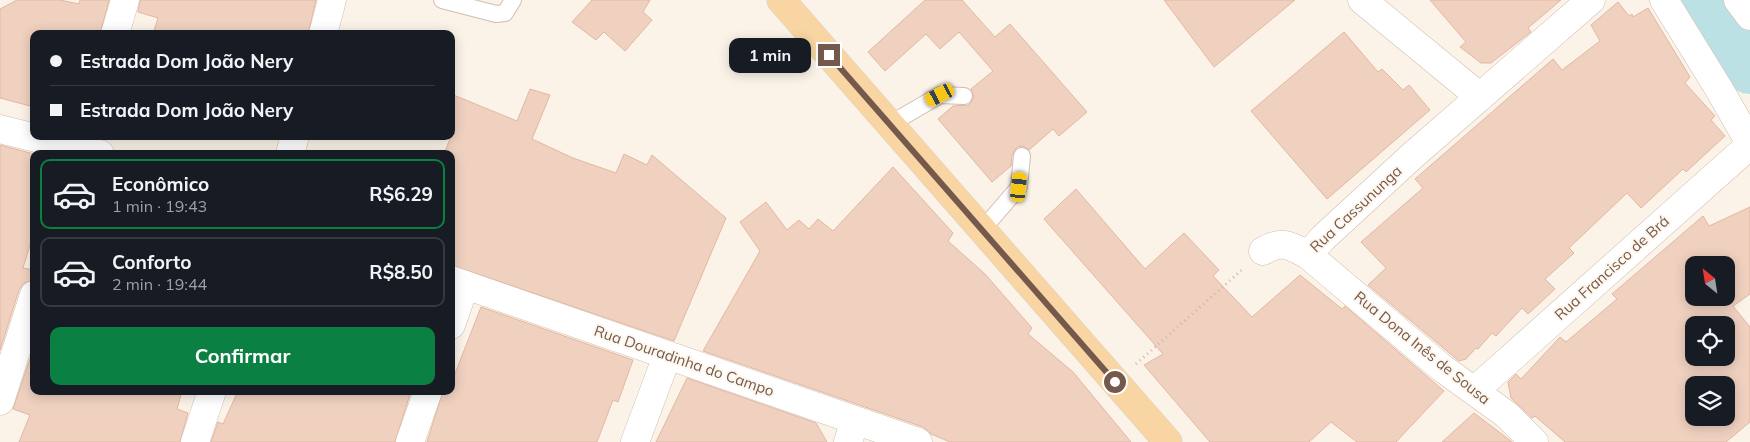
<!DOCTYPE html>
<html lang="pt">
<head>
<meta charset="utf-8">
<style>
	:root { --surface:#171b24; --page:#20242c; --text:#f1f3f6; --muted:#9ea1a6; --line:#363941; --accent:#0b8043 }
	body { margin:0; font-family:Mulish,sans-serif; background:var(--page); color:var(--text); height:100vh; display:flex; flex-direction:column; font-size:19px; white-space:nowrap }
	* { box-sizing:border-box; margin:0 }
	p { font-size:16px; color:var(--muted) }
	.icon { flex:none; width:28px; height:28px; fill:none; stroke:currentColor; stroke-width:2; stroke-linecap:round; stroke-linejoin:round }
	.map { position:relative; flex:1; overflow:hidden }
	.details { position:absolute; left:30px; top:150px; width:425px; height:245px; display:flex; flex-direction:column; background:var(--surface); border-radius:10px; box-shadow:0 2px 12px #0003 }
	.details>* { flex:none }
	.guide { position:absolute; left:30px; top:30px; width:425px; height:110px; border-radius:10px; box-shadow:0 2px 12px #0003; display:grid; align-content:center; height:110px; padding:0 20px; background:var(--surface) }
	.needle { width:32px; rotate:330deg }
	.buttons { position:absolute; left:1685px; top:256px; display:grid; gap:10px }
	.buttons a { display:grid; place-items:center; width:50px; height:50px; border-radius:10px; background:var(--surface); box-shadow:0 2px 12px #0003; font-size:25px }
	.end { position:absolute; width:22px; height:22px; margin:-11px; border:6px solid #75594c; background:#fff; box-shadow:0 0 0 2px #fff }
	.from { border-radius:50% }
	.bubble { position:absolute; height:35px; border-radius:10px; background:var(--surface); box-shadow:0 2px 12px #0003; font-size:16px; font-weight:700; line-height:35px; text-align:center }
	.car { position:absolute; width:15px; height:30px; margin:-15px -8px; border-radius:6px; box-shadow:0 0 4px 1px #0007; background:linear-gradient(#f5c518 24%,#345 0 40%,#f5c518 0 76%,#345 0 86%,#f5c518 0) }
	.guide b { display:flex; align-items:center; gap:18px; height:48px; font-size:19px }
	.guide b+b { border-top:1px solid var(--line) }
	.guide i { width:12px; height:12px; background:var(--text) }
	ul { padding:9px 0 0; list-style:none }
	li { display:flex; align-items:center; gap:15px; height:70px; margin:0 10px 8px; padding:0 10px; border:2px solid var(--line); border-radius:10px }
	li div { flex:1 }
	li b { display:block; font-size:19px }
	li em { font-style:normal; font-weight:700 }
	li.selected { border-color:var(--accent) }
	li>.icon { width:45px; height:45px; stroke-width:1.5 }
	.cta { display:flex; gap:10px; margin-top:auto; padding:10px 20px }
	.cta a { flex:1; height:58px; border-radius:10px; background:var(--accent); color:#fff; font-size:20px; font-weight:700; line-height:58px; text-align:center }
	.map>svg:first-child { display:block }
	.lines { fill:none; stroke-linecap:round; stroke-linejoin:round }
	.river { stroke:#bce1e5; stroke-width:50 }
	.building { fill:#f0d1c0; stroke:#e2b7a1; fill-rule:evenodd }
	.service-casing { stroke:#cfbdb0; stroke-width:18 }
	.minor-casing { stroke:#cfbdb0; stroke-width:29 }
	.primary-casing { stroke:#d8d1cd; stroke-width:29 }
	.path { stroke:#d5b4a3; stroke-width:3; stroke-dasharray:1 4; stroke-linecap:butt }
	.service { stroke:#fff; stroke-width:16 }
	.minor { stroke:#fff; stroke-width:28 }
	.primary { stroke:#f8d5a3; stroke-width:28 }
	.route { stroke:#75594c; stroke-width:6 }
	.labels { text-anchor:middle; stroke-width:4; stroke-linejoin:round; paint-order:stroke }
	.street-label { font-size:15px; fill:#75594c; stroke:#fef7ee }
</style>
</head>
<body>
<div class="map">
<svg width="1750" height="442" viewBox="0 0 1750 442">
	<rect width="100%" height="100%" fill="#fcf3e8"/>
	<g class="lines">
		<path class="river" d="M1697,0L1750,69"/>
	</g>
	<path class="building" d="M17,0H60L79,4L80,0H109L100,34H34V107L0,98V9Z
		M140,0H316L308,34H153L158,18L138,12Z
		M592,0H650L643,12L652,20L625,51L604,32L596,40L572,22Z
		M925,0H962L995,37L1010,24L1087,112L1059,136L1053,129L1029,150L1023,146L1017,147L1012,155L1011,166L992,182L938,119L953,106L969,105L974,97L971,89L993,71L959,32L940,49L926,34L885,71L868,52Z
		M1164,0H1295L1214,67Z
		M1430,0H1561L1528,28L1531,32L1491,63H1481L1460,47L1466,42Z
		M1618,2L1629,16L1632,14L1633,17L1648,8L1690,77L1685,83L1715,116L1711,120L1725,136L1686,172L1683,169L1641,208L1627,193L1569,248L1574,253L1545,279L1555,289L1528,314L1522,308L1496,336L1492,333L1478,349L1476,348L1466,359L1459,361L1368,285L1386,268L1361,242L1423,188L1415,179L1553,59L1562,70L1600,41L1591,25Z
		M1344,32L1378,72L1382,69L1403,90L1409,85L1430,110L1327,199L1251,111Z
		M530,89L550,95L532,139L573,158L616,173L624,154L647,165L652,155L726,218L674,341L451,265V154H444L451,136V94L517,121Z
		M0,145L34,154V232L23,268L34,270V280L24,283L19,290L0,350Z
		M893,167L953,233L948,241L985,274L1032,328L1028,334L1073,372L1131,442H950L931,434L923,427L703,351L760,251L740,222L766,202L787,230L799,220L809,229L818,219L833,231Z
		M1076,189L1145,269L1184,233L1219,270L1213,276L1252,317L1300,275L1342,309L1345,306L1444,391L1396,442H1357L1331,422L1309,442H1210L1144,365L1163,354L1044,219Z
		M1750,207V294L1733,306L1750,327V422L1726,442H1565L1535,416L1532,418L1511,398L1508,382L1516,374L1521,379L1560,337L1566,342L1617,299L1612,294L1703,216L1709,226ZM1694,265H1726V298H1694ZM1694,325H1726V358H1694ZM1694,385H1726V418H1694Z
		M481,307L633,360L618,402L613,400L597,442H427L443,391H451V384Z
		M34,347V391H182L177,409L188,413L180,442H19L30,415L13,409Z
		M687,378L816,423L827,442H656Z
		M238,391H411L395,442H211L218,422L223,424Z
		M1474,413L1507,438L1512,442H1442Z"/>
	<g class="lines">
		<g class="service-casing">
			<path id="service" d="M442,0L496,14L505,13L513,0
				M890,124L940,95L964,96
				M982,230L1019,187L1022,156"/>
		</g>
		<g class="minor-casing">
			<path id="minor" d="M1362,0L1480,97
				M1664,0L1719,89L1750,143
				M1738,0L1750,16
				M115,34L125,0
				M323,34L332,0
				M0,129L100,154
				M290,154L295,136
				M1263,251C1282,240 1289,245 1308,255L1323,238L1412,156L1591,0
				M1308,255L1442,368L1507,415L1534,442
				M451,280L918,442
				M451,325L465,285
				M1474,391L1750,145
				M0,401L34,295
				M195,442L212,391
				M410,442L428,391
				M635,442L667,356
				M848,442L855,420"/>
		</g>
		<g class="primary-casing">
			<path id="primary" d="M781,0L1168,442"/>
		</g>
		<path class="path" d="M1136,364L1244,268"/>
		<use href="#service" class="service"/>
		<use href="#minor" class="minor"/>
		<use href="#primary" class="primary"/>
	</g>
	<g class="lines">
		<path class="route" d="M829,55L1115,382"/>
	</g>
	<g class="labels">
		<g class="street-label">
			<text transform="translate(1356 209) rotate(-43)" y="5">Rua Cassununga</text>
			<text transform="translate(1612 268) rotate(-42)" y="5">Rua Francisco de Brá</text>
			<text transform="translate(1422 348) rotate(39)" y="5">Rua Dona Inês de Sousa</text>
			<text transform="translate(684 361) rotate(19)" y="5">Rua Douradinha do Campo</text>
		</g>
	</g>
</svg>
<div class="buttons">
<a><svg class="needle" viewBox="-14 -14 28 28"><path d="M0-13l5 13h-10z" fill="#e53935"/><path d="M0 13l5-13h-10z" fill="#9ea1a6"/></svg></a>
<a><svg class="icon" aria-label="locate" viewBox="0 0 24 24"><circle cx="12" cy="12" r="6"/><path d="M12 2v4M12 18v4M2 12h4M18 12h4"/></svg></a>
<a><svg class="icon" aria-label="layers" viewBox="0 0 24 24"><path d="M12 4l9 5-9 5-9-5zM3 14l9 5 9-5"/></svg></a>
</div>
<i class="end from" style="left:1115px;top:382px"></i>
<i class="end" style="left:829px;top:55px"></i>
<div class="bubble" style="left:729px;top:38px;width:82px">1 min</div>
<i class="car" style="left:940px;top:95px;rotate:243deg"></i>
<i class="car" style="left:1019px;top:187px;rotate:6deg"></i>
<div class="guide">
<b><i class="from"></i>Estrada Dom João Nery</b>
<b><i></i>Estrada Dom João Nery</b>
</div>
<section class="details">
<ul>
<li class="selected"><svg class="icon" aria-label="car" viewBox="0 0 24 24"><path d="M5 17H2v-5l4-1 3-4h7l3 4 3 1v5h-3M9 17h6M6 11h13"/><circle cx="7" cy="17" r="2"/><circle cx="17" cy="17" r="2"/></svg><div><b>Econômico</b><p>1 min · 19:43</p></div><em>R$6.29</em></li>
<li><svg class="icon" aria-label="car" viewBox="0 0 24 24"><path d="M5 17H2v-5l4-1 3-4h7l3 4 3 1v5h-3M9 17h6M6 11h13"/><circle cx="7" cy="17" r="2"/><circle cx="17" cy="17" r="2"/></svg><div><b>Conforto</b><p>2 min · 19:44</p></div><em>R$8.50</em></li>
</ul>
<div class="cta"><a>Confirmar</a></div>
</section>
</div>
</body>
</html>
